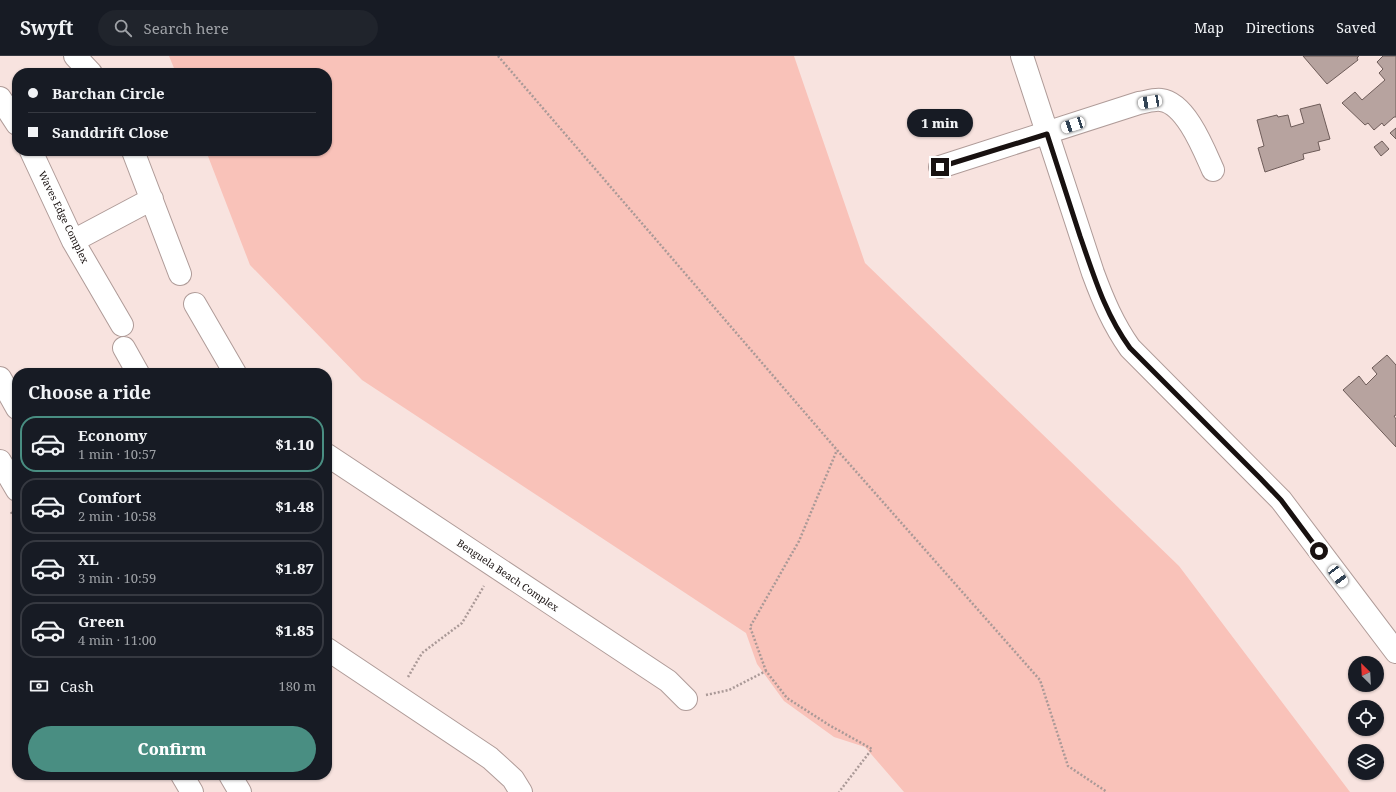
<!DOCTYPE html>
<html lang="en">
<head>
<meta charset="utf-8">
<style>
	:root { --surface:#171b24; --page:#20242c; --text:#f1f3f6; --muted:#9ea1a6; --line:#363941; --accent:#498e82 }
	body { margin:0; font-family:"Noto Serif",serif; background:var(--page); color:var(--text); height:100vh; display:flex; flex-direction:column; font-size:15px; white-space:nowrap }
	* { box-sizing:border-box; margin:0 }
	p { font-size:13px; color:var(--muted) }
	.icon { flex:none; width:22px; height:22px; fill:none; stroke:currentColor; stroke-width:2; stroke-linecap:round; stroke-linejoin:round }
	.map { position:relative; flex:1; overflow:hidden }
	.details { position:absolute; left:12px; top:312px; width:320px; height:412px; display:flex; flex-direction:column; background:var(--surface); border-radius:16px; box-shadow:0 1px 3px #0004 }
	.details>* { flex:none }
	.guide { position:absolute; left:12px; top:12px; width:320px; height:88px; border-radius:16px; box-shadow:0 1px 3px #0004; display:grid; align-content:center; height:88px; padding:0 16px; background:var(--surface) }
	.needle { width:26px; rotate:336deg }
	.buttons { position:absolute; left:1348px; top:600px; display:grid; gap:8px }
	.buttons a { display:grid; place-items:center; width:36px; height:36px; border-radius:50%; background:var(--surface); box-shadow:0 1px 3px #0004; font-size:20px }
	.end { position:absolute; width:18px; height:18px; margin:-9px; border:5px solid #181110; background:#fff; box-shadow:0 0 0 2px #fff }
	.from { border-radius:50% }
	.bubble { position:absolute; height:28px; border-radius:14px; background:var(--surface); box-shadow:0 1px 3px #0004; font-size:13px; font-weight:800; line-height:28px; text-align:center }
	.car { position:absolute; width:12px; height:24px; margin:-12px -6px; border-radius:5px; box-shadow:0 0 3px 1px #0007; background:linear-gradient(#fff 24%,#345 0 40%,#fff 0 76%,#345 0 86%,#fff 0) }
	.guide b { display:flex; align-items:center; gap:14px; height:38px; font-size:15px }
	.guide b+b { border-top:1px solid var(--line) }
	.guide i { width:10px; height:10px; background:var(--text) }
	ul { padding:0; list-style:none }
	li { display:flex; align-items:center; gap:12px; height:56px; margin:0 8px 6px; padding:0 8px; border:2px solid var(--line); border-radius:16px }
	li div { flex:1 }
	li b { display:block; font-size:15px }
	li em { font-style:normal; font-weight:800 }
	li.current { border-color:var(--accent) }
	li>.icon { width:36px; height:36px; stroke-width:1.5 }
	h2 { padding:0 16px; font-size:18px; line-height:48px }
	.pay { display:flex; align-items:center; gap:10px; height:44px; padding:0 16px; font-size:15px }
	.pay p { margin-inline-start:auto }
	.cta { display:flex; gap:8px; margin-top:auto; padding:8px 16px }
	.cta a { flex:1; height:46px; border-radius:24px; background:var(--accent); color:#fff; font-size:16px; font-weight:800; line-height:46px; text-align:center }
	header { display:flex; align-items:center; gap:24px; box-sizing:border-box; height:56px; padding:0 20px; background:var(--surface); border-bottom:1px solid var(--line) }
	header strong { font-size:19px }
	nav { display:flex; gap:22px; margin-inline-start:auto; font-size:14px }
	.search { width:280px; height:36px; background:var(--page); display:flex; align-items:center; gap:10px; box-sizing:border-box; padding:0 14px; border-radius:22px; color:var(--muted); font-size:15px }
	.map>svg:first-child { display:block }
	.green { fill:#f9c2b9 }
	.building { fill:#b7a39f; stroke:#6e5c59 }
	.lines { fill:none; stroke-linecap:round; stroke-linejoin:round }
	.minor-casing { stroke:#af9b98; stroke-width:24 }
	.major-casing { stroke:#af9b98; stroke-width:24 }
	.path { stroke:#aa9997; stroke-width:2.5; stroke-dasharray:2 2; stroke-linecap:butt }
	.minor { stroke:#fff; stroke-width:22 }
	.major { stroke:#fff; stroke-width:22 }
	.route { stroke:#181110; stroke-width:5 }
	.labels { text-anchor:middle; stroke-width:3.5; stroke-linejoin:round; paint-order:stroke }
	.street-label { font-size:10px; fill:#181110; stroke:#fff }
</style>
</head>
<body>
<header>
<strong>Swyft</strong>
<div class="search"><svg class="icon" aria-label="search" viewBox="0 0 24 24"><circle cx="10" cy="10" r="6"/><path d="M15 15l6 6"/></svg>Search here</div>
<nav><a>Map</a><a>Directions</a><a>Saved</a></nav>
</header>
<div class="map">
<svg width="1396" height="736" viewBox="0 0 1396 736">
	<rect width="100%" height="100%" fill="#f8e3df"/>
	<path class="green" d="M169,0H794L865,207L1179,510L1350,736H904L865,691L834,681L784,645L757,608L746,577L362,324L250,209L206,95H327V17H176Z"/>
	<path class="building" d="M1303,0H1359L1357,2L1358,4L1327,28Z
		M1383,0H1396V61H1394L1384,70L1382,67L1374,74L1368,67L1365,69L1342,47L1355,36L1362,44L1385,24L1379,17L1383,13L1377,6Z
		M1320,48L1330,83L1318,86L1320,94L1303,98L1304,103L1265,116L1258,92L1264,90L1257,64L1277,59L1278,61L1288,59L1291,71L1304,67L1300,53Z
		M1396,72V83L1390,77Z
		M1382,85L1389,93L1381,100L1374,91Z
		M1387,299L1396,309V359L1394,360L1396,363V391L1343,334L1359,320L1366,329L1377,318L1372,312Z"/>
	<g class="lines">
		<g class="minor-casing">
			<path id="minor" d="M75,0L91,17
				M1022,0L1093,217C1103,244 1113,268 1130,292L1281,444L1396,596
				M0,42L17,68
				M31,95L73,185L122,269
				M133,95L180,218
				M940,111L1139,47C1146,46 1154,43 1161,44C1186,47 1204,94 1213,114
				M73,185L152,143
				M195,248L235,317
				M124,292L138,317
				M327,399L668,625L686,643
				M327,593L490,702L513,723L521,736"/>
		</g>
		<g class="major-casing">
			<path id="major" d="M0,322L17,352
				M0,405L17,434
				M182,719L192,736
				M230,719L240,736"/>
		</g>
		<path class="path" d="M498,0L837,394L1040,624L1068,710L1107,736
			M11,456L17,466
			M766,615L750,571L799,485L837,394
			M408,621L422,597L462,567L484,530
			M706,639L729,634L766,615L787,642L829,669L872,693L839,736"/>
		<use href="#minor" class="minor"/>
		<use href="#major" class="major"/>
	</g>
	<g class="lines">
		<path class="route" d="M940,111L1047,78C1058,112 1069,146 1080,180C1094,220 1105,258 1130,292L1260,422L1281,444L1319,495"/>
	</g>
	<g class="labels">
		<g class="street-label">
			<text transform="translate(64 161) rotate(64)" y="4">Waves Edge Complex</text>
			<text transform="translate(508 519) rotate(34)" y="4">Benguela Beach Complex</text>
		</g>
	</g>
</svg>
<div class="buttons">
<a><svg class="needle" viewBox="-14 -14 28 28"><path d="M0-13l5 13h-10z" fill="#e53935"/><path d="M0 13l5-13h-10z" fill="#9ea1a6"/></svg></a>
<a><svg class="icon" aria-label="locate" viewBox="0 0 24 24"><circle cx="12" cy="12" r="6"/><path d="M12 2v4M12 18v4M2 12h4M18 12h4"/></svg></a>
<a><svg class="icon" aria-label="layers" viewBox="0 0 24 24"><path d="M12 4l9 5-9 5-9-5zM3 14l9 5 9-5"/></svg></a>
</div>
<i class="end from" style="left:1319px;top:495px"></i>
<i class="end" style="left:940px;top:111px"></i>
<div class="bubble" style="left:907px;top:53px;width:66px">1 min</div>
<i class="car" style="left:1150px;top:46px;rotate:261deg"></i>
<i class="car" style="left:1073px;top:69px;rotate:252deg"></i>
<i class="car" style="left:1338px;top:520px;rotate:143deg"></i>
<div class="guide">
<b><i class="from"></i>Barchan Circle</b>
<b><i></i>Sanddrift Close</b>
</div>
<section class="details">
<h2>Choose a ride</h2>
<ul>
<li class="current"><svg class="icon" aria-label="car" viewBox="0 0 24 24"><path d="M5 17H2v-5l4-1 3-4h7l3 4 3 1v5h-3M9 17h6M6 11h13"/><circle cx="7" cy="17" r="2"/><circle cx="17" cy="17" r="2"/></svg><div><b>Economy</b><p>1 min · 10:57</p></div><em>$1.10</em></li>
<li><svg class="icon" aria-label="car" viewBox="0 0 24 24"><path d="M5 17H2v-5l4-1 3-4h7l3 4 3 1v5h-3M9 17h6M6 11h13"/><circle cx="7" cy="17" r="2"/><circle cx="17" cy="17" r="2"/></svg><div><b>Comfort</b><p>2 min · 10:58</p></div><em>$1.48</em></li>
<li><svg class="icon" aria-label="car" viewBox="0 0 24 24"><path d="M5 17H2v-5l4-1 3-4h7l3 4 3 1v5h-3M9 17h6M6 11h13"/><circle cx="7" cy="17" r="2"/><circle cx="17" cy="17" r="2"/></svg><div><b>XL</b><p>3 min · 10:59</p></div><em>$1.87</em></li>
<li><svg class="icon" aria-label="car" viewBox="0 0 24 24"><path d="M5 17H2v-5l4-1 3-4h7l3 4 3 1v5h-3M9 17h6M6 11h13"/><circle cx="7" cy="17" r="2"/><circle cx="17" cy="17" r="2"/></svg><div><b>Green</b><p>4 min · 11:00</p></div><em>$1.85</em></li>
</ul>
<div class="pay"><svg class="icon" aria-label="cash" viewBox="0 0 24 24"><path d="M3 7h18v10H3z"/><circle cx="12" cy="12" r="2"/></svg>Cash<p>180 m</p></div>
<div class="cta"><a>Confirm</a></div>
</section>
</div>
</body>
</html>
